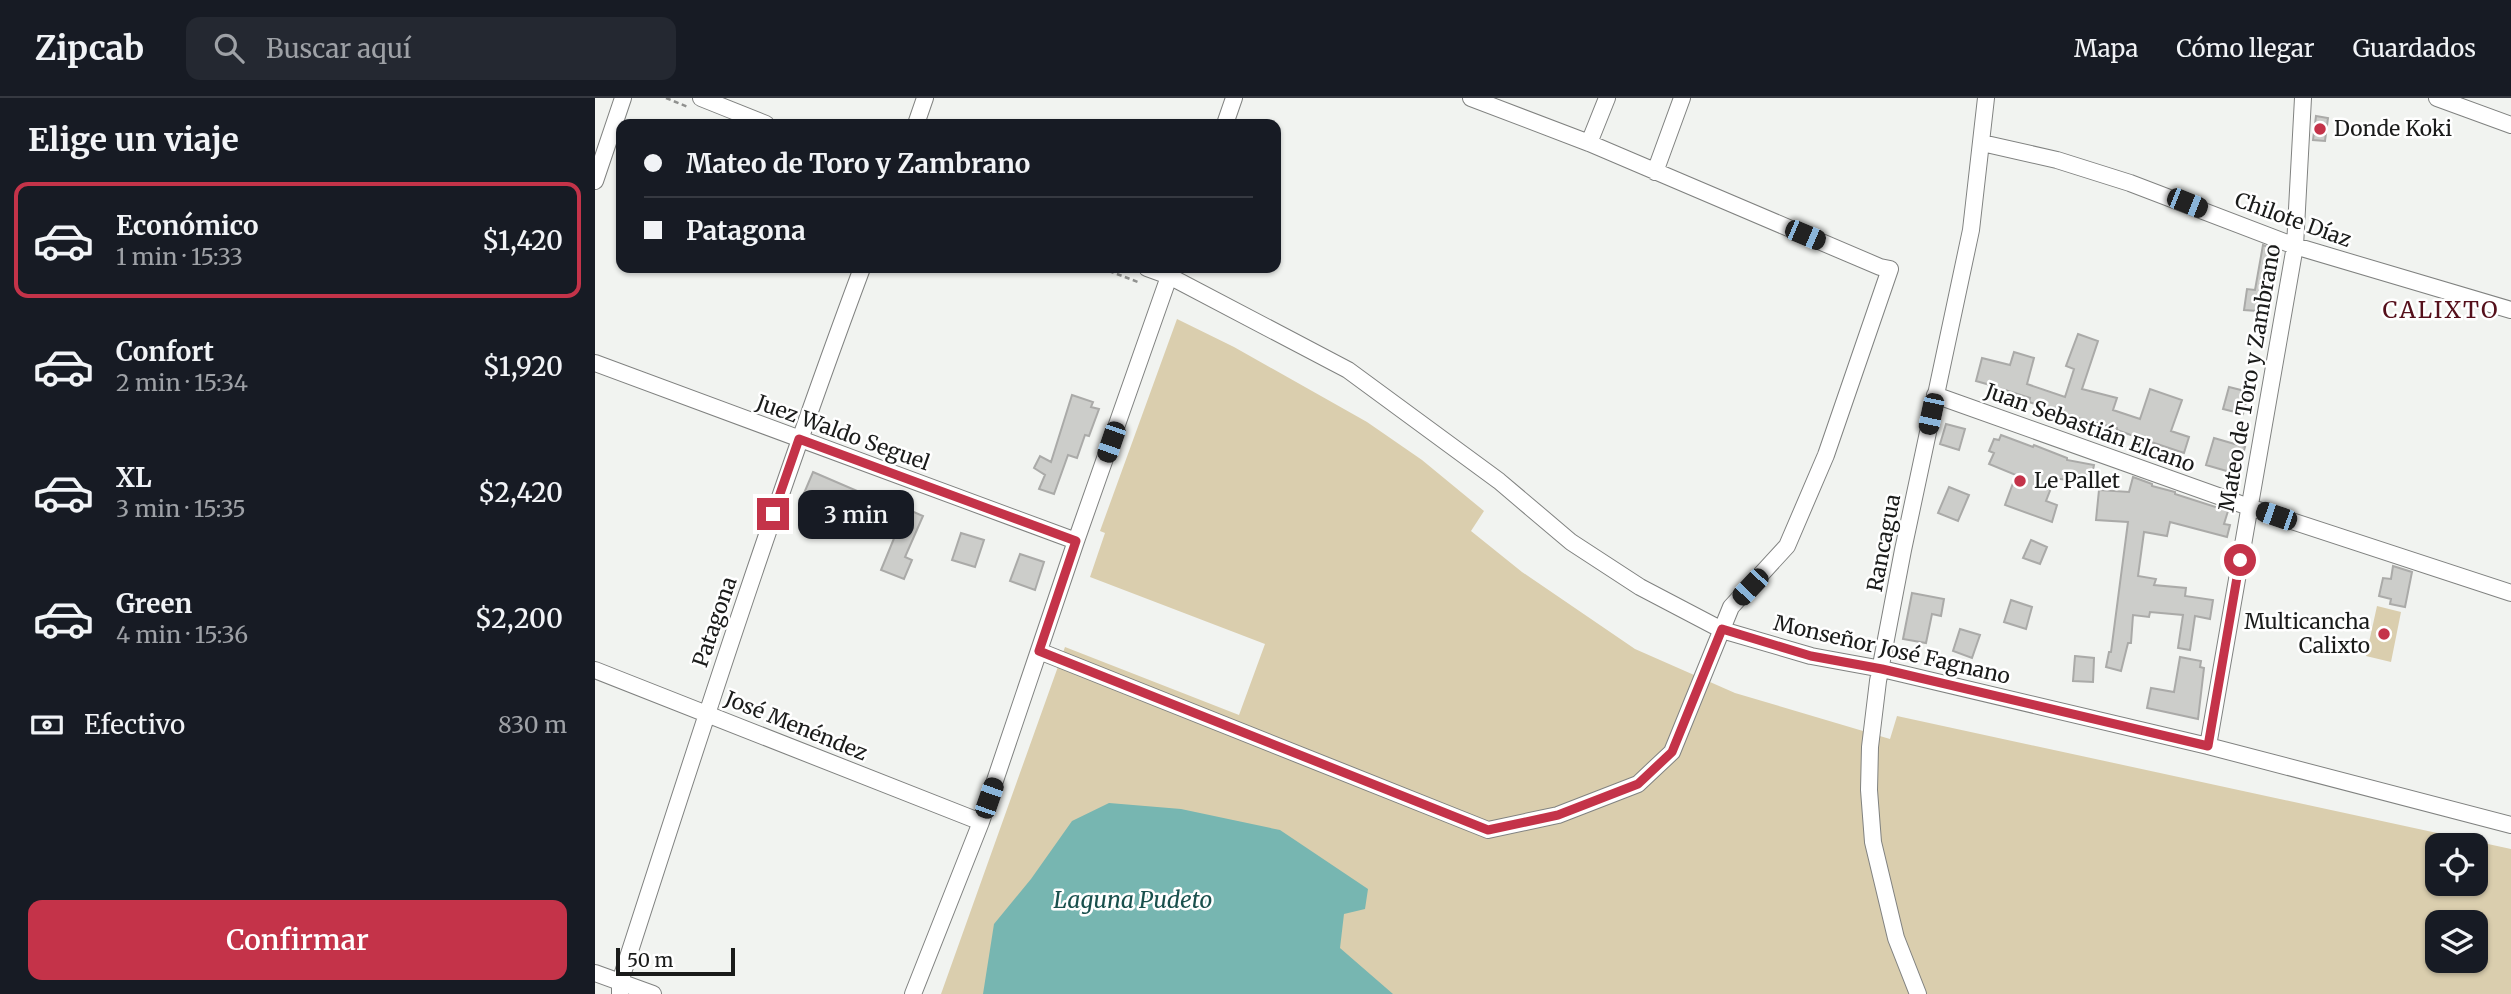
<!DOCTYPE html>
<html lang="es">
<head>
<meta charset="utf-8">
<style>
	:root { --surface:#171b24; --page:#242831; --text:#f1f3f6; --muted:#9ea1a6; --line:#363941; --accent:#c43349 }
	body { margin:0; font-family:Merriweather,serif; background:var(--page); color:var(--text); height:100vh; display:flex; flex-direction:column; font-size:26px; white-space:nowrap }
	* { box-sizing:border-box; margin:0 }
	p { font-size:23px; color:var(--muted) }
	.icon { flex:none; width:38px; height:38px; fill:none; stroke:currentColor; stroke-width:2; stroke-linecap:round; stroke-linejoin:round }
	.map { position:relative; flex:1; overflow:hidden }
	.sheet { display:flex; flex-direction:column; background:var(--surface); width:595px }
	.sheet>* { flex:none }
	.top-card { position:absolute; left:21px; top:21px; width:665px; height:154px; border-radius:14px; box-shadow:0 2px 5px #0004; display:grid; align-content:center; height:154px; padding:0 28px; background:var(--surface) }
	.controls { position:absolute; left:1830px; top:735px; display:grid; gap:14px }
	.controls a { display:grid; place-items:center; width:63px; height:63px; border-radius:14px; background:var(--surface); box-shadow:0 2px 5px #0004; font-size:35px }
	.scale { position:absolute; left:21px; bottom:18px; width:119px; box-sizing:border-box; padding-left:7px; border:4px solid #1a1b1a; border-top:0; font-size:19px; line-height:24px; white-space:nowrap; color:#1a1b1a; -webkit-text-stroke:5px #fff; paint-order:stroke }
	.end { position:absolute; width:32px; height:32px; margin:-16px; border:9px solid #c43349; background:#fff; box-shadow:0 0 0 4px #fff }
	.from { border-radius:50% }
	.bubble { position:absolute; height:49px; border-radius:14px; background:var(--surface); box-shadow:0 2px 5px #0004; font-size:23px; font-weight:600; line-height:49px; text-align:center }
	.car { position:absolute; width:21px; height:42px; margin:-21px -10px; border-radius:9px; box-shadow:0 0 5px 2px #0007; background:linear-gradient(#222 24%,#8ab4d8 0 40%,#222 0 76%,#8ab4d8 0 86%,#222 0) }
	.top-card b { display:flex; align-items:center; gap:24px; height:66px; font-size:26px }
	.top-card b+b { border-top:2px solid var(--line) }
	.top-card i { width:18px; height:18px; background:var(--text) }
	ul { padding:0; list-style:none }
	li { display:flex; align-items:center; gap:21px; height:116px; margin:0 14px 10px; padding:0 14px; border:4px solid transparent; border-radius:14px }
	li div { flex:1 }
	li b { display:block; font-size:26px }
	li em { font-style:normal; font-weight:600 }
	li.active { border-color:var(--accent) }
	li>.icon { width:63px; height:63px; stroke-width:1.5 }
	h2 { padding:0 28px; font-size:32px; line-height:84px }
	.pay { display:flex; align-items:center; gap:18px; height:77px; padding:0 28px; font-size:26px }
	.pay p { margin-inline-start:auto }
	.button { display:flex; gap:14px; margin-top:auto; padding:14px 28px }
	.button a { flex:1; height:80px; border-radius:14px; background:var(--accent); color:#fff; font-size:28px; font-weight:600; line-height:80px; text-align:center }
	header { display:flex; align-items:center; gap:42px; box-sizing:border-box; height:98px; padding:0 35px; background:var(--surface); border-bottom:2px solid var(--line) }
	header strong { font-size:33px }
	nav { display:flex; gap:38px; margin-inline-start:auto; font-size:24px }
	.search { width:490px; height:63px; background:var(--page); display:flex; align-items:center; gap:18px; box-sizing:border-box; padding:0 24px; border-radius:14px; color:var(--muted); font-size:26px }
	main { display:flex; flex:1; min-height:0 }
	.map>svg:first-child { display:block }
	.green { fill:#daceae; fill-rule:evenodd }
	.water { fill:#77b6b1 }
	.building { fill:#cccdca; stroke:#aaaaa8; stroke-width:2 }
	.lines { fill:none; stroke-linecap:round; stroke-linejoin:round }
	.minor-casing { stroke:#808280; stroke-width:18 }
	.path { stroke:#90918f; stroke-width:2.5; stroke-dasharray:5 3.5; stroke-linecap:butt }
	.minor { stroke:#fff; stroke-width:16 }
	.route { stroke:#c43349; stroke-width:9 }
	.poi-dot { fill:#c43349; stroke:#fff; stroke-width:2.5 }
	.labels { text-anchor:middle; stroke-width:5; stroke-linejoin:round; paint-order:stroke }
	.poi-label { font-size:21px; fill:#1a1b1a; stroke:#fff; text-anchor:start }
	.street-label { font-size:21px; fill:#1a1b1a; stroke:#fff }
	.neighbourhood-label { font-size:23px; letter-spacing:2px; fill:#55101b; stroke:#fff }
	.water-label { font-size:23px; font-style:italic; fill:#19504d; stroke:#fff }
</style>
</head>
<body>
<header>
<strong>Zipcab</strong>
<div class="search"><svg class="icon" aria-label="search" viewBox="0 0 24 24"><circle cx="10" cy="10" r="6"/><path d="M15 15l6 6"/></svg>Buscar aquí</div>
<nav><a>Mapa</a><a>Cómo llegar</a><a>Guardados</a></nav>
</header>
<main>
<section class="sheet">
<h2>Elige un viaje</h2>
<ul>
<li class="active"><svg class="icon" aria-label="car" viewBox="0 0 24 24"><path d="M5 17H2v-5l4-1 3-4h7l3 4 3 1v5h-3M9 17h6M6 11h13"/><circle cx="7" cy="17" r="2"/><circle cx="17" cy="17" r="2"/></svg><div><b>Económico</b><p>1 min · 15:33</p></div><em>$1,420</em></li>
<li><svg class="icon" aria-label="car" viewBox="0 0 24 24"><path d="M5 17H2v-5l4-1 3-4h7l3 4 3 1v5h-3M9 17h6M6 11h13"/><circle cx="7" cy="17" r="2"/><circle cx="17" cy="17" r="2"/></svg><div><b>Confort</b><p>2 min · 15:34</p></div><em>$1,920</em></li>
<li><svg class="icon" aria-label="car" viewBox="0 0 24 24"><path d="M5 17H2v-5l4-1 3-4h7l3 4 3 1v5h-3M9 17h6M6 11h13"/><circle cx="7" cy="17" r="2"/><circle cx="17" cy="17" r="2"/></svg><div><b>XL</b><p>3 min · 15:35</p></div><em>$2,420</em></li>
<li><svg class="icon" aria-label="car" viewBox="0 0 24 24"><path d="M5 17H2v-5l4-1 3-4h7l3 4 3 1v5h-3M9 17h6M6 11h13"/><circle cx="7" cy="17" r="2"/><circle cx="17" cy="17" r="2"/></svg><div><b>Green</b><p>4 min · 15:36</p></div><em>$2,200</em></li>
</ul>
<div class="pay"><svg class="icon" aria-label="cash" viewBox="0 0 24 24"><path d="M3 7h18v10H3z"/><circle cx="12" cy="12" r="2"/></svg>Efectivo<p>830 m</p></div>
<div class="button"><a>Confirmar</a></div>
</section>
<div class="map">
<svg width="1916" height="896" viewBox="0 0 1916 896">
	<rect width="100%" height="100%" fill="#f1f3f0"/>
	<path class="green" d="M582,221L639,249L772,324L827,362L889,413L876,433L927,474L1040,551L1140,595L1295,641L1302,618L1916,751V896H346L470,549L644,617L670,546L495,479L510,435L505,433ZM1843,747H1881V786H1843ZM1843,824H1881V863H1843Z
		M1782,508L1806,514L1796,564L1771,558Z"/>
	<path class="water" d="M514,705L586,711L685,732L773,791L770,811L749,816L745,850L798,896H388L399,826L436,781L477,723Z"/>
	<path class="building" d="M1721,18L1733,20L1730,43L1718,42Z
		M1668,147L1683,153L1678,179L1675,178L1673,201L1664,200L1662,213L1649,212L1652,191L1660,192Z
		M1483,236L1503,243L1487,291L1522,300L1518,312L1545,321L1555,291L1587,302L1576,333L1594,339L1589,355L1547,341L1522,332V330L1486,321L1434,304L1435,300L1407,291L1405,296L1393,292L1395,287L1381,283L1387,260L1415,267L1419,254L1439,260L1432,286L1470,299L1479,271L1471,268Z
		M1634,289L1654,294L1648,316L1628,311Z
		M477,297L498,304L496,309L504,311L494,338L490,337L482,360L473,357L459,396L444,391L450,377L439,370L445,358L456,364Z
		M1351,326L1370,331L1364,352L1345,346Z
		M1406,337L1438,349L1439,347L1472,360V362L1499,367L1495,386L1460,380L1451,403L1462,407L1457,424L1410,407L1421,377L1394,366L1399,355L1394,353L1399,341L1404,342Z
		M1619,340L1650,349L1642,376L1611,367Z
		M218,374L311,414L312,411L328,418L310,459L317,462L309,481L286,472L300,438L207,400Z
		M1538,379L1557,386V388L1580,394V396L1633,413L1629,426L1635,427L1632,439L1575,424L1572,438L1549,434L1543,478L1561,481L1559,487L1591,490L1590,498L1618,502L1615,521L1600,518L1595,552L1583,550L1588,517L1555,514L1554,519L1538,517L1536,545H1533L1526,573L1511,569L1514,554H1516L1533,424L1501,422L1504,392L1534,394Z
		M1354,389L1374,397L1363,423L1343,415Z
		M366,435L389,442L380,469L357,462Z
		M1436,442L1452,449L1445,466L1428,460Z
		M425,456L449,464L440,492L415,483Z
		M1798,468L1817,474L1810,509L1795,506L1796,501L1784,498L1788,480L1796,481Z
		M1317,495L1349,501L1346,518L1337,516L1331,545L1308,541Z
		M1416,502L1437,509L1431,531L1409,524Z
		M1365,531L1385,537L1377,560L1358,553Z
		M1480,558L1499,560L1498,584L1478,583Z
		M1585,559L1606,563L1605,569L1609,570L1603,621L1552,610L1556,590L1579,594Z"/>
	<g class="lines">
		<g class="minor-casing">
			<path id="minor" d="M106,0L171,26
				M1842,0L1916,27
				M321,26L330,0
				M630,26L639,0
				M994,45L1012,0
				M1387,45L1462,62L1535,85L1700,148L1916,212
				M1060,74L1087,0
				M0,83L28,0
				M552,170L574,178L753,272L904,383L976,444L1045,489L1127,532L1216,558L1287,571L1613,648L1916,727
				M0,265L481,443
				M1340,297L1654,409L1916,495
				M444,553L893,732L963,717L1043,686L1077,654L1136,509L1192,448L1231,357L1295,171L1285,169L994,45L876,0
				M0,572L386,724
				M1613,648L1700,148L1708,0
				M0,875L58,896
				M25,896V884C102,645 179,406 267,170
				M318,896L386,724L481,443L577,170
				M1323,896L1301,840L1278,744L1274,692L1275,649L1283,583L1308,452L1376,132L1391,0"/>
		</g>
		<path class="path" d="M71,0L93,9
			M506,170L543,184"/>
		<use href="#minor" class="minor"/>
	</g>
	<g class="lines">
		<path class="route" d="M178,416L204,341L481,443L444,553L893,732L963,717L1043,686L1077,654L1127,531L1216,558L1287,571L1613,648L1645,462"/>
	</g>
	<g class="poi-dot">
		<circle cx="1725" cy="31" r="7"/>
		<circle cx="1425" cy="383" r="7"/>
		<circle cx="1789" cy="536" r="7"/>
	</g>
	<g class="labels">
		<g class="poi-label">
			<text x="1739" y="38">Donde Koki</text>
			<text x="1439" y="390">Le Pallet</text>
			<text x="1775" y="531" text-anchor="end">Multicancha<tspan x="1775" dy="24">Calixto</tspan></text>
		</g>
		<g class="street-label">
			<text transform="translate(1698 122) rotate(20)" y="7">Chilote Díaz</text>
			<text transform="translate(1655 280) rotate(-80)" y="7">Mateo de Toro y Zambrano</text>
			<text transform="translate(1495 330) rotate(20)" y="7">Juan Sebastián Elcano</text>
			<text transform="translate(248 335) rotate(20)" y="7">Juez Waldo Seguel</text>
			<text transform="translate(1289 445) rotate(-79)" y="7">Rancagua</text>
			<text transform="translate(120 524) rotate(-71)" y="7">Patagona</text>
			<text transform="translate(1297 552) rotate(13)" y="7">Monseñor José Fagnano</text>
			<text transform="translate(201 628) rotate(22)" y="7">José Menéndez</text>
		</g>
		<g class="neighbourhood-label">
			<text x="1846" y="220">CALIXTO</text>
		</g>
		<g class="water-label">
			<text x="538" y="810">Laguna Pudeto</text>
		</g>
	</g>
</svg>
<div class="controls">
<a><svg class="icon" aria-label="locate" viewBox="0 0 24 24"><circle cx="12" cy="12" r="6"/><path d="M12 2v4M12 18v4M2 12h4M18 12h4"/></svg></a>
<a><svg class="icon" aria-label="layers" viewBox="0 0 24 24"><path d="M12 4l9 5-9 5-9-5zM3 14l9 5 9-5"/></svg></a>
</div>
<div class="scale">50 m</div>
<i class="end from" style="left:1645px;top:462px"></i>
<i class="end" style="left:178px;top:416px"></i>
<div class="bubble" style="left:203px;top:392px;width:116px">3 min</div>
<i class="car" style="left:1592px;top:105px;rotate:112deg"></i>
<i class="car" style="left:1210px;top:137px;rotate:113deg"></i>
<i class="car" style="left:1336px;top:316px;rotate:192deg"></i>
<i class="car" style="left:516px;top:344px;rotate:199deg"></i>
<i class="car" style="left:1681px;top:418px;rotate:289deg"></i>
<i class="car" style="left:1155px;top:489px;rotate:223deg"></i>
<i class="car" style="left:394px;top:700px;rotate:19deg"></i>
<div class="top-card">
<b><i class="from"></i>Mateo de Toro y Zambrano</b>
<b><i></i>Patagona</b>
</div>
</div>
</main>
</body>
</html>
